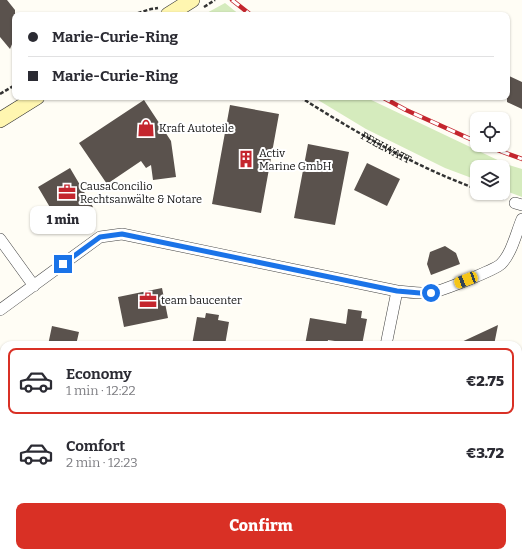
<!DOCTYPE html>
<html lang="en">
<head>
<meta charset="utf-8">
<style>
	:root { --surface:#fff; --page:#f7f7f7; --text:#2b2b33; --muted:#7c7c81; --line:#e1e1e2; --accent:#d93025 }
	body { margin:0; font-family:Bitter,serif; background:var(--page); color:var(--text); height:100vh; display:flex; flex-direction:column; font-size:15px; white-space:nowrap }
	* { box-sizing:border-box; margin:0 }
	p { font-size:13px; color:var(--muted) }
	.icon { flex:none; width:22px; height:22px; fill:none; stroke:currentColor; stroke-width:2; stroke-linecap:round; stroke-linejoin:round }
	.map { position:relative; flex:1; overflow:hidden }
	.details { position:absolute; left:0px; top:341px; width:522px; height:216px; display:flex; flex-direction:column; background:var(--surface); border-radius:12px 12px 0 0; box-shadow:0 1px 3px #0004 }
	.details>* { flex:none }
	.guide { position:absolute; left:12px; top:12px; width:498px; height:88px; border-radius:8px; box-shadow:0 1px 3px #0004; display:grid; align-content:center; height:88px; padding:0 16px; background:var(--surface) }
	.controls { position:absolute; left:470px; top:112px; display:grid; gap:8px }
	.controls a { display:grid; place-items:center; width:40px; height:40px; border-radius:8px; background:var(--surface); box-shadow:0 1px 3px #0004; font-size:20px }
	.end { position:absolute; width:18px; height:18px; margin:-9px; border:5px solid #1a73e8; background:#fff; box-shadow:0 0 0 2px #fff }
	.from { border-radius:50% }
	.bubble { position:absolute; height:28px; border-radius:8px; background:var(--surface); box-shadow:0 1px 3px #0004; font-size:13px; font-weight:800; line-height:28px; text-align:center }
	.car { position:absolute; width:12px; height:24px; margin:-12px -6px; border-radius:5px; box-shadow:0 0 3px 1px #0007; background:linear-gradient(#f5c518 24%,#345 0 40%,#f5c518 0 76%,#345 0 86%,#f5c518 0) }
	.guide b { display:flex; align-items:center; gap:14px; height:38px; font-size:15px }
	.guide b+b { border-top:1px solid var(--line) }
	.guide i { width:10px; height:10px; background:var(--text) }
	ul { padding:7px 0 0; list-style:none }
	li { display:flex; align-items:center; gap:12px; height:66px; margin:0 8px 6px; padding:0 8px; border:2px solid transparent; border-radius:8px }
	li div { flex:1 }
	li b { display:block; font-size:15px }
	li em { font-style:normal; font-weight:800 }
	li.on { border-color:var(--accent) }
	li>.icon { width:36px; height:36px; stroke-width:1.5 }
	.primary-button { display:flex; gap:8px; margin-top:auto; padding:8px 16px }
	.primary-button a { flex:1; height:46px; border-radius:8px; background:var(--accent); color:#fff; font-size:16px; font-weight:800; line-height:46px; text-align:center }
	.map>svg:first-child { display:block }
	.green { fill:#d5ebbd }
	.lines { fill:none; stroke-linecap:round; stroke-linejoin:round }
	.stream { stroke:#3f96cf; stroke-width:4 }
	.building { fill:#5a524d }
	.street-casing { stroke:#444; stroke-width:12 }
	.secondary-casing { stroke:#333; stroke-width:16 }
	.path { stroke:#333; stroke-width:2.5; stroke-dasharray:4 2; stroke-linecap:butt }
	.street { stroke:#fff; stroke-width:11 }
	.secondary { stroke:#fff6b0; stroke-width:15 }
	.rail-casing { stroke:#c4262e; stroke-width:4.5 }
	.rail { stroke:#fff; stroke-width:3; stroke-dasharray:9; stroke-linecap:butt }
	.route { stroke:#1a73e8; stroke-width:5 }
	.labels { text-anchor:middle; stroke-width:4; stroke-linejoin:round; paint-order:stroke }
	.poi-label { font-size:11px; fill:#111; stroke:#fff; text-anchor:start }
	.street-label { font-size:11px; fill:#111; stroke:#fff }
</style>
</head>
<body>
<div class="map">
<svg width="522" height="557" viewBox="0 0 522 557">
	<rect width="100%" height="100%" fill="#fffdf5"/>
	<path class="green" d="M225,3L240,15H203Z
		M313,97H365L506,164L522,169V197L503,190V167H477V180L445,168L366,129Z"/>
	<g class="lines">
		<path class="stream" d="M518,531L522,521
			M508,557L510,553"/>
	</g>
	<path class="building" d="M0,0H7L15,10V37L10,49L0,37Z
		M507,75L522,82V109L507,102Z
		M144,100L171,141L176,177L153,180L151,165L146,168L141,161L107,184L79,143Z
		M230,105L279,114L261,213L212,204Z
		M308,144L349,152L335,225L294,218Z
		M367,163L400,179L387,206L354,190Z
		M70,168L93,207L61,226L38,187Z
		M445,246L456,253L460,264L431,275L427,264L430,252Z
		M162,288L168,318L124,327L118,297Z
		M348,309L362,311L361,318L367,319L362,345L328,340L327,345H305L310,318L346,324Z
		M206,313L219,315L218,320L229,322L225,345H192L197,317L205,318Z
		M498,325L494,345H455Z
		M52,326L79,332L76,345H48Z"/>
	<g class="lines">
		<g class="street-casing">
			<path id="street" d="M515,203L522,205
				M0,239L34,286
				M0,310L100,237L122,234L397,291C408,292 420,294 431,293C441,291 495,270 501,264C512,253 516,233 522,219
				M386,345L397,291
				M311,553L329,555L337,553
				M122,557L132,553"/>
		</g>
		<g class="secondary-casing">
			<path id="secondary" d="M168,15L192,0
				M0,120L37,97"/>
		</g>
		<g class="path">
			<path d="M204,7L215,0"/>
			<path d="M132,15L151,9L158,8"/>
			<path d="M0,94L15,85"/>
			<path id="s1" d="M300,97C355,132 416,167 477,189"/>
			<path d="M489,193L505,199"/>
		</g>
		<use href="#street" class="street"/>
		<use href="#secondary" class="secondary"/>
		<g class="rail-casing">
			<path id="rail" d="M232,0L251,15
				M382,97L406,110L477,142
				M484,145L522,159"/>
		</g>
		<use href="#rail" class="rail"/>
	</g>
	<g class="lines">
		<path class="route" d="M63,264L100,237L122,234L397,291L420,293H431"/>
	</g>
	<defs>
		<g id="shop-bare" transform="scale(1.38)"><path d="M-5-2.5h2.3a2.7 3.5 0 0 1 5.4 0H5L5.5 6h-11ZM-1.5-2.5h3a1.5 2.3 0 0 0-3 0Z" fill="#c4262e" stroke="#fff" stroke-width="2.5" paint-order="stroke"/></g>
		<g id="building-bare" transform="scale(1.38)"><path d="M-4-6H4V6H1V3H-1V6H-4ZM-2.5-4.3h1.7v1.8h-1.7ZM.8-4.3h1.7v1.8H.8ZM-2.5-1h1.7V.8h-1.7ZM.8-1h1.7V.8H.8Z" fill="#c4262e" stroke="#fff" stroke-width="2.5" paint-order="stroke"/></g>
		<g id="office-bare" transform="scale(1.38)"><path d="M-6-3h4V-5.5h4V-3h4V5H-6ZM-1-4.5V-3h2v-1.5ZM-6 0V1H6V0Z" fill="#c4262e" stroke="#fff" stroke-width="2.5" paint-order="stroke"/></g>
	</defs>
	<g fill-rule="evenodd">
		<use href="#shop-bare" x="146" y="128"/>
		<use href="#building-bare" x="246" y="159"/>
		<use href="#office-bare" x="67" y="192"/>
		<use href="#office-bare" x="148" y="300"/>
	</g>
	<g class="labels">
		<g class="poi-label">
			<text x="159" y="132">Kraft Autoteile</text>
			<text x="259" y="157">Activ<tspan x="259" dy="13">Marine GmbH</tspan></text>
			<text x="80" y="190">CausaConcilio<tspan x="80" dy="13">Rechtsanwälte &amp; Notare</tspan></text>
			<text x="161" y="304">team baucenter</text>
		</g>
		<g class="street-label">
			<text dy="4" stroke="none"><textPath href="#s1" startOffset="100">PEELWATT</textPath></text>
		</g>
	</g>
</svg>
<div class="controls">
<a><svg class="icon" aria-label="locate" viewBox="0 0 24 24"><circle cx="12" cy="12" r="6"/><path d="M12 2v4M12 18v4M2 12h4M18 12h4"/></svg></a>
<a><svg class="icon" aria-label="layers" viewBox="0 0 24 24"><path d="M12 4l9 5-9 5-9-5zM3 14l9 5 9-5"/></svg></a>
</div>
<i class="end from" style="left:431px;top:293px"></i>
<i class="end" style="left:63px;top:264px"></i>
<div class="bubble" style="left:30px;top:206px;width:66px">1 min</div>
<i class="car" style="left:466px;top:280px;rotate:249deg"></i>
<div class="guide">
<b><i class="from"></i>Marie-Curie-Ring</b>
<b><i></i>Marie-Curie-Ring</b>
</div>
<section class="details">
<ul>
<li class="on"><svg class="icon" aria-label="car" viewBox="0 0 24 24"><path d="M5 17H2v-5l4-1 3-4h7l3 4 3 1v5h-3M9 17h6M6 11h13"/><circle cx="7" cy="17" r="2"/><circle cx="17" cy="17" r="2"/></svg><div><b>Economy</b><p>1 min · 12:22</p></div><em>€2.75</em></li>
<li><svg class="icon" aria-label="car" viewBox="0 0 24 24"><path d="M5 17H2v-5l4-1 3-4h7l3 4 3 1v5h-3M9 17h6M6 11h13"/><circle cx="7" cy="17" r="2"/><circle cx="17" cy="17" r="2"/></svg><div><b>Comfort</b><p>2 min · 12:23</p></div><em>€3.72</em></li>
</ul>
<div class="primary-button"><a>Confirm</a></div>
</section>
</div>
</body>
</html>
